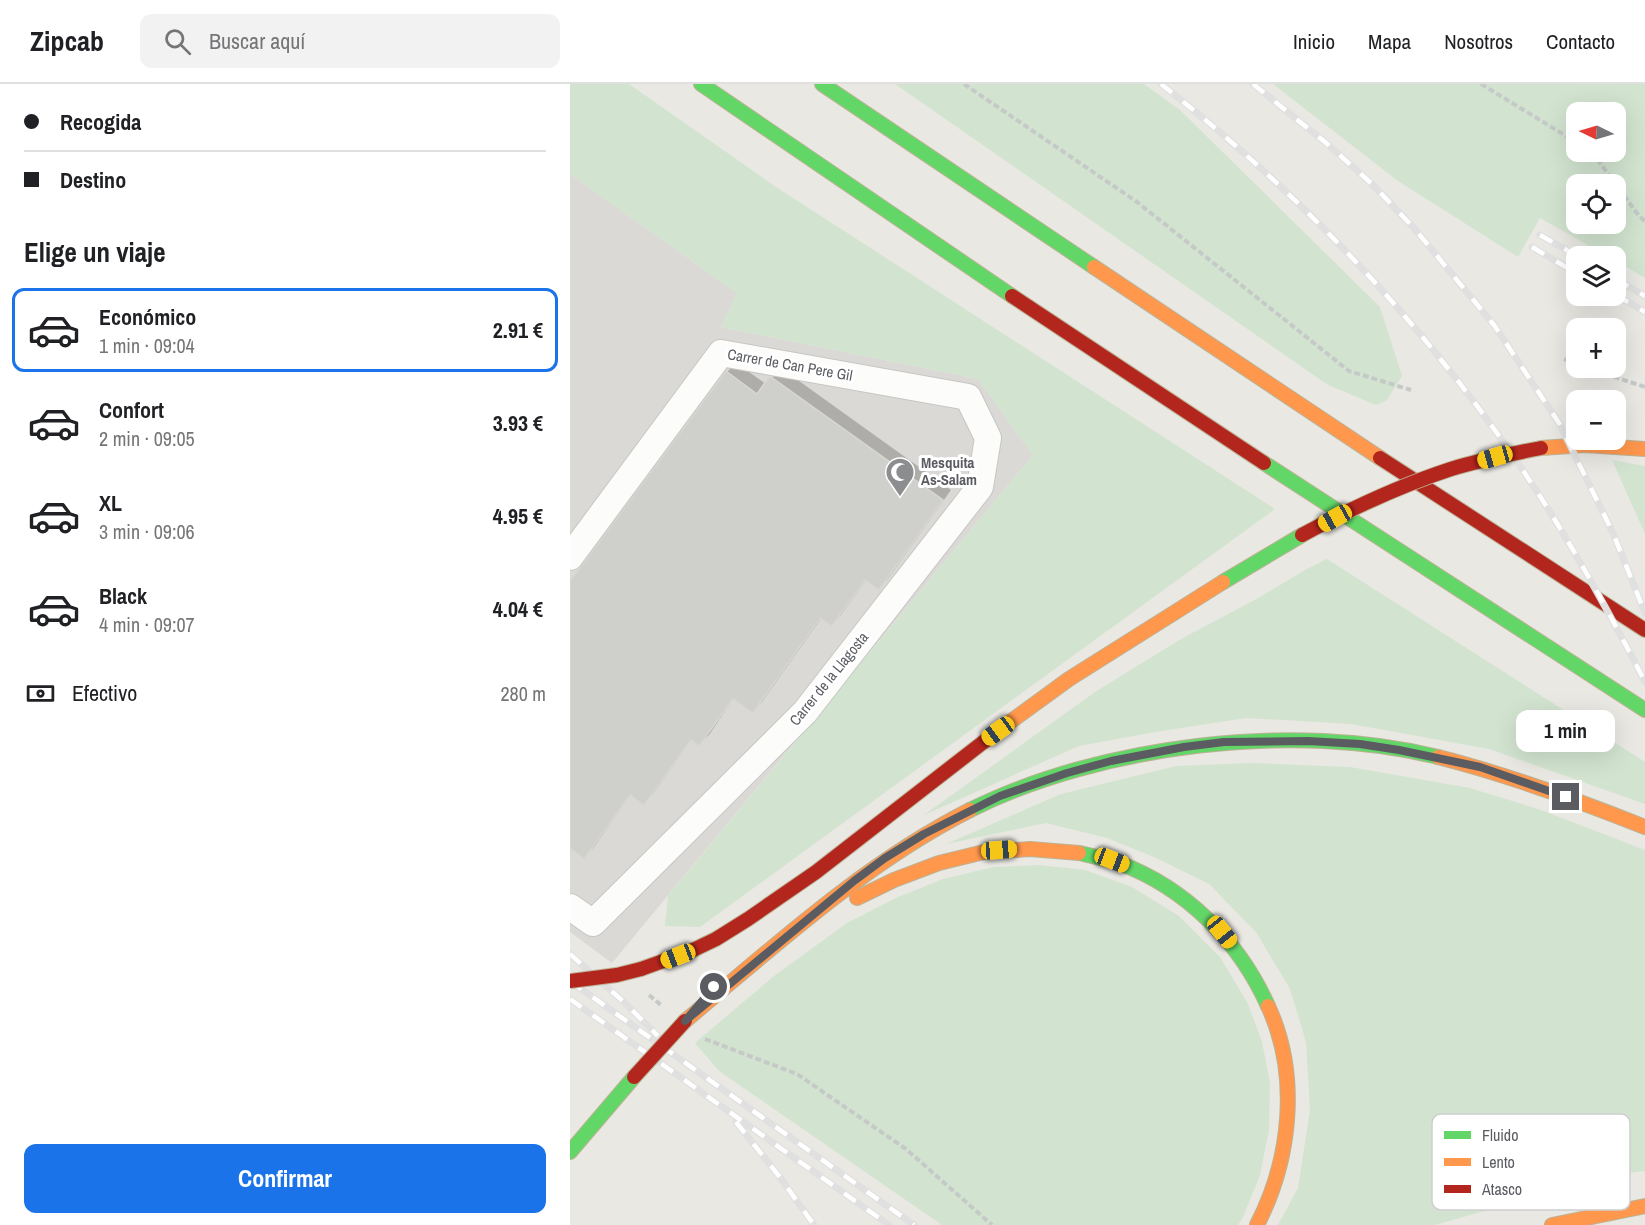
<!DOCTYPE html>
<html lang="es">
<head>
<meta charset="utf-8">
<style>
	:root { --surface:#fff; --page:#f2f2f2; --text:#202124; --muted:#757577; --line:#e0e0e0; --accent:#1a73e8 }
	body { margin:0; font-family:"Archivo Narrow",sans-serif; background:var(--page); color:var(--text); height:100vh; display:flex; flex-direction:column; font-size:22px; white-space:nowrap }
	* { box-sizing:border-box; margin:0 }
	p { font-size:20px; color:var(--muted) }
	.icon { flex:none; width:33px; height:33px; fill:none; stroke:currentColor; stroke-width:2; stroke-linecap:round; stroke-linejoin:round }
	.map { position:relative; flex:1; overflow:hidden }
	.details { display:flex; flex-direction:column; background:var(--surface); width:570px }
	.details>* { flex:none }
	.guide { display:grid; align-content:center; height:132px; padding:0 24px; background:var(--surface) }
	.needle { width:39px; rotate:275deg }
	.tools { position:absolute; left:996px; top:18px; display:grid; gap:12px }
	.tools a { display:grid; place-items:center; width:60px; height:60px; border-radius:12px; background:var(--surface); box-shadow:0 6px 24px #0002; font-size:30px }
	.end { position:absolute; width:27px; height:27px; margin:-14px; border:8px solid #5a5c61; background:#fff; box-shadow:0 0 0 3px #fff }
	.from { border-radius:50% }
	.bubble { position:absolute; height:42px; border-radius:12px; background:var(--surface); box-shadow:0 6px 24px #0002; font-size:20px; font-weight:700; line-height:42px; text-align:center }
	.car { position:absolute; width:18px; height:36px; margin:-18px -9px; border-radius:8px; box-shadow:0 0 4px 2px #0007; background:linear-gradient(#f5c518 24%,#345 0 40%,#f5c518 0 76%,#345 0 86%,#f5c518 0) }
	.guide b { display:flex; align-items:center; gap:21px; height:57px; font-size:22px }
	.guide b+b { border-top:2px solid var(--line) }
	.guide i { width:15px; height:15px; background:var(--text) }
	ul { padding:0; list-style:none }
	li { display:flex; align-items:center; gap:18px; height:84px; margin:0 12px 9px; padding:0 12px; border:3px solid transparent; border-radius:12px }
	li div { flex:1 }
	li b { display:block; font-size:22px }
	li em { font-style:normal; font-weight:700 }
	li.on { border-color:var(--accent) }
	li>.icon { width:54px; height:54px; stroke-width:1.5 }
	h2 { padding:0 24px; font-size:27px; line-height:72px }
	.pay { display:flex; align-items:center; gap:15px; height:66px; padding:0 24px; font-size:22px }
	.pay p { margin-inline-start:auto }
	.cta { display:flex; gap:12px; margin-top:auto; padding:12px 24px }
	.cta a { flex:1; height:69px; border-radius:12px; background:var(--accent); color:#fff; font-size:24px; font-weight:700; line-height:69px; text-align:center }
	header { display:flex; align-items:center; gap:36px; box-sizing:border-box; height:84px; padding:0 30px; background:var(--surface); border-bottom:2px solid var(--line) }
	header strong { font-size:28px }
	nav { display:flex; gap:33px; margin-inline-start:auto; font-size:21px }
	.search { width:420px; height:54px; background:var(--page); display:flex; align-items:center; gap:15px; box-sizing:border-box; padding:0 21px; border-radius:12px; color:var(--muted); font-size:22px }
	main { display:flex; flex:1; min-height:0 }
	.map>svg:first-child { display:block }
	.industrial { fill:#dad9d5 }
	.green { fill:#d2e4d0; fill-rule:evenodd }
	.shadow { fill:#0003 }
	.building { fill:#cfcfcc; stroke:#d8d7d2; stroke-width:1.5 }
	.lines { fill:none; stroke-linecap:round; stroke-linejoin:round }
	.street-casing { stroke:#c6c6c5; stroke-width:28 }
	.fast-casing { stroke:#bcb295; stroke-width:16 }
	.slow-casing { stroke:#bcb295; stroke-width:16 }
	.jam-casing { stroke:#bcb295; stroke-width:16 }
	.path { stroke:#c5c9c7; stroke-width:4; stroke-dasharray:6 3; stroke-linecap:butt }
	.street { stroke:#fcfcfb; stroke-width:26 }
	.fast { stroke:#63d668; stroke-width:14 }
	.slow { stroke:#ff974d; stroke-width:14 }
	.jam { stroke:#b3261e; stroke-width:14 }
	.rail-casing { stroke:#e0e0e0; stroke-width:7 }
	.rail { stroke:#fff; stroke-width:4.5; stroke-dasharray:14; stroke-linecap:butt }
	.jam-bridge-casing { stroke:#bcb295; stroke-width:16; stroke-linecap:butt }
	.jam-bridge { stroke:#b3261e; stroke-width:14 }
	.route { stroke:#5a5c61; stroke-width:8 }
	.labels { text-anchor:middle; stroke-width:6; stroke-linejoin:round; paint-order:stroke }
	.street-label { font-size:15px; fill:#5a5c61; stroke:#fff }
	.poi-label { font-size:15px; font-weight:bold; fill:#5a5c61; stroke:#fff; text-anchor:start }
	.key { fill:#fff; stroke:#ceced0; stroke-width:1.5 }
	.key-label { font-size:16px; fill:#5a5c61 }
</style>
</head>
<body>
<header>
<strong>Zipcab</strong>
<div class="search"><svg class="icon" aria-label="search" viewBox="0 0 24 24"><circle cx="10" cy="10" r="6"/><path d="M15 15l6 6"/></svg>Buscar aquí</div>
<nav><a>Inicio</a><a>Mapa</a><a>Nosotros</a><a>Contacto</a></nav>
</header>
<main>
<section class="details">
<div class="guide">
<b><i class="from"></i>Recogida</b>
<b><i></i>Destino</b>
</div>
<h2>Elige un viaje</h2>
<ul>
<li class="on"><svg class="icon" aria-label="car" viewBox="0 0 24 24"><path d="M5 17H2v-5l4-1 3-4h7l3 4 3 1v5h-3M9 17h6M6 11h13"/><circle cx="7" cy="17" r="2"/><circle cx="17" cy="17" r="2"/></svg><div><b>Económico</b><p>1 min · 09:04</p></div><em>2.91 €</em></li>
<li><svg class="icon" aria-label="car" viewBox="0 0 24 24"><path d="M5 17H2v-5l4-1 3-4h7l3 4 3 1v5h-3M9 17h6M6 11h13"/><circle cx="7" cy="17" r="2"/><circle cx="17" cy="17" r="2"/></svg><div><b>Confort</b><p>2 min · 09:05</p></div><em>3.93 €</em></li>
<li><svg class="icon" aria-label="car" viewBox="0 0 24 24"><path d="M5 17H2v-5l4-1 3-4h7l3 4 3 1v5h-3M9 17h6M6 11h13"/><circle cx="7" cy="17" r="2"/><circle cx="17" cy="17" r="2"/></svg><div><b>XL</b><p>3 min · 09:06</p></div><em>4.95 €</em></li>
<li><svg class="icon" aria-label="car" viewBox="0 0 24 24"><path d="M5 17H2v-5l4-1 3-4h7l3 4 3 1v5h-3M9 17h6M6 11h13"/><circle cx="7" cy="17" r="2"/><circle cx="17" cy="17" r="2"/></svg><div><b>Black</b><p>4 min · 09:07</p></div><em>4.04 €</em></li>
</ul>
<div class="pay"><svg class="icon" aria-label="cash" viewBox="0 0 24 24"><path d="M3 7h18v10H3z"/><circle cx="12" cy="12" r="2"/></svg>Efectivo<p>280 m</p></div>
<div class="cta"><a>Confirmar</a></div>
</section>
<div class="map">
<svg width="1075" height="1141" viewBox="0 0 1075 1141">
	<rect width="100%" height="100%" fill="#e9e8e3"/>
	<path class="industrial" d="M0,90L167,209L151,243L408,295L463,371L42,879L0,848Z"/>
	<path class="green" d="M0,0H59L206,103L705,425L130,843L95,842L98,812L463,371L408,295L151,243L167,209L0,90Z
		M325,0H574L610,26L810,223L832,292L817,316L806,321L758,301Z
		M703,0H1075V194L1046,177V172H1037L970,134L948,173L828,97ZM1046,28V68H1006V28ZM1046,100V140H1006V100Z
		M1042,376L1075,382V450Z
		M757,475L1075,678V720L919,665L781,640L676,634L585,648L509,662L354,731L525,608L611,555L690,513L735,486Z
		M682,679L780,683L900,704L971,726L1075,766V1087L1045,1090L865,1141H708L728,1104L740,1026L736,958L720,905L686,848L639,800L584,773L537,754L476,739L376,760L491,710L606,682Z
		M468,781L515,786L562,803L609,832L650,873L677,918L692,958L700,999L699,1046L690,1091L673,1133L668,1141H372L149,987L125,959L204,892L277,839L326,814L373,795L423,783Z"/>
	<path class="shadow" d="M166,279L196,300L211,284L381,406L318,495L309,504L296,496L271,531L262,540L252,533L192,618L183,627L164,614L139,651L129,660L122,655L83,710L74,719L61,710L24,763L14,773L0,762V499L157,288Z"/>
	<path class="building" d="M156,287L187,310L199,293H201L373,416L309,506L295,496L262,542L250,534L183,629L163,615L129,662L121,656L74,721L60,711L14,775L0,764V497Z"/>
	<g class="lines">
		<g class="street-casing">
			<path id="street" d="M0,473L151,269L398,313L418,354L410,403L235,628L23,839L0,823"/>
		</g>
		<g class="fast-casing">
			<path id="fast" d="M131,0L442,212
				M252,0L524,183
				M694,379L1075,626
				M653,498L732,451
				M400,726C530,661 726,637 868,673
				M509,769C522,772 536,775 549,779C616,804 669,857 698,922
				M0,1068L64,993"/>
		</g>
		<g class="slow-casing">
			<path id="slow" d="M524,183L810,374
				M971,364L1015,361L1075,365
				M429,646L499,595L653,498
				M868,673C939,691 1007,716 1075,743
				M287,814L324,796L369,779L414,768L460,765L509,769
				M115,937C206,861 294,780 400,726
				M687,1141C721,1075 730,991 698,922
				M982,1141L1075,1122"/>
		</g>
		<g class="jam-casing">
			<path id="jam" d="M442,212L694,379
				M810,374L1075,546
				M71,885L121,867L146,855L178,835L246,788L429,646"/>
		</g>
		<path class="path" d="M394,0L567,118L779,287L841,306
			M911,0L1006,58
			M1022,68L1069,132L1075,137
			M994,275L1006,280
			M1018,284L1075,303
			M79,911L91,921
			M135,955L227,990L336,1065L422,1141"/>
		<use href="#street" class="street"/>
		<use href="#fast" class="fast"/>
		<use href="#slow" class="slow"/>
		<use href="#jam" class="jam"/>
		<g class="rail-casing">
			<path id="rail" d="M591,0C729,108 851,237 950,382C997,451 1037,524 1075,598
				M683,0L755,58L801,99L844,144L924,241L989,339L1043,449L1075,529
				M970,151L1007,172
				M962,163L1006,189
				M1046,195L1075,212
				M1046,211L1075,228
				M0,870L55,919L88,952
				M0,897L344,1141
				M0,915L319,1141
				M166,1038L209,1092L244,1141"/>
		</g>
		<use href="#rail" class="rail"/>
		<g class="jam-bridge-casing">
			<path id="jam-bridge" d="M732,451C780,425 829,402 881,385C910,376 941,370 971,364
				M0,897L47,891L71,885
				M64,993L115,937"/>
		</g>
		<use href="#jam-bridge" class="jam-bridge"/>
	</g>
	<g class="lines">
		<path class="route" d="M144,903L115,937L284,797L315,774L354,750L430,712L497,689L541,677L614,663L654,658L738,657L790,660L829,666L910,683L996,713"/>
	</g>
	<defs>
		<g id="mosque-pin" transform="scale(1.5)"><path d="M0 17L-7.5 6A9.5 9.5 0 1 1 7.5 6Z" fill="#8c8d8e" stroke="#fff"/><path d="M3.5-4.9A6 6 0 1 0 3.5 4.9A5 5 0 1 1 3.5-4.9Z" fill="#fff"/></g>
	</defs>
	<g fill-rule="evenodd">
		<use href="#mosque-pin" x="330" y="388"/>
	</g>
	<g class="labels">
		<g class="street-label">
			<text transform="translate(220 281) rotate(10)" y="5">Carrer de Can Pere Gil</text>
			<text transform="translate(259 595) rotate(-51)" y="5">Carrer de la Llagosta</text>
		</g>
		<g class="poi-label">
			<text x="351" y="384">Mesquita<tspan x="351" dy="17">As-Salam</tspan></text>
		</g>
	</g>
	<rect x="862" y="1030" width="198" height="96" rx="9" class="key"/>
	<rect x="874" y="1047" width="27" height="8" fill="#63d668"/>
	<rect x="874" y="1074" width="27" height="8" fill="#ff974d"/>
	<rect x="874" y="1101" width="27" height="8" fill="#b3261e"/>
	<g class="key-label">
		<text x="912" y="1057">Fluido</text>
		<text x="912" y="1084">Lento</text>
		<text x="912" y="1111">Atasco</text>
	</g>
</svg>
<div class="tools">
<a><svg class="needle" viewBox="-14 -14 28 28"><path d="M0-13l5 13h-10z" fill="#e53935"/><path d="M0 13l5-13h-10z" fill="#757577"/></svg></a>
<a><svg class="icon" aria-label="locate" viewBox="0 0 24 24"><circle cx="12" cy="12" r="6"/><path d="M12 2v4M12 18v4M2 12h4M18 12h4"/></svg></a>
<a><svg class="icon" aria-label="layers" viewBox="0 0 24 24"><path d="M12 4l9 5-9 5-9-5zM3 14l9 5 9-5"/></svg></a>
<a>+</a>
<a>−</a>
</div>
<i class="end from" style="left:144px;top:903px"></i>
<i class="end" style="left:996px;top:713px"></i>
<div class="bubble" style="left:946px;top:626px;width:99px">1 min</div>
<i class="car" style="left:925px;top:373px;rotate:254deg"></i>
<i class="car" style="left:765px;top:434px;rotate:241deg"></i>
<i class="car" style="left:428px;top:647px;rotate:234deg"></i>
<i class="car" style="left:429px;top:766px;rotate:86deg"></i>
<i class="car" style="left:542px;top:776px;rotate:111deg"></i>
<i class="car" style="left:652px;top:848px;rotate:141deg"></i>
<i class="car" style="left:108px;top:872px;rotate:249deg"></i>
</div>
</main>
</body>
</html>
